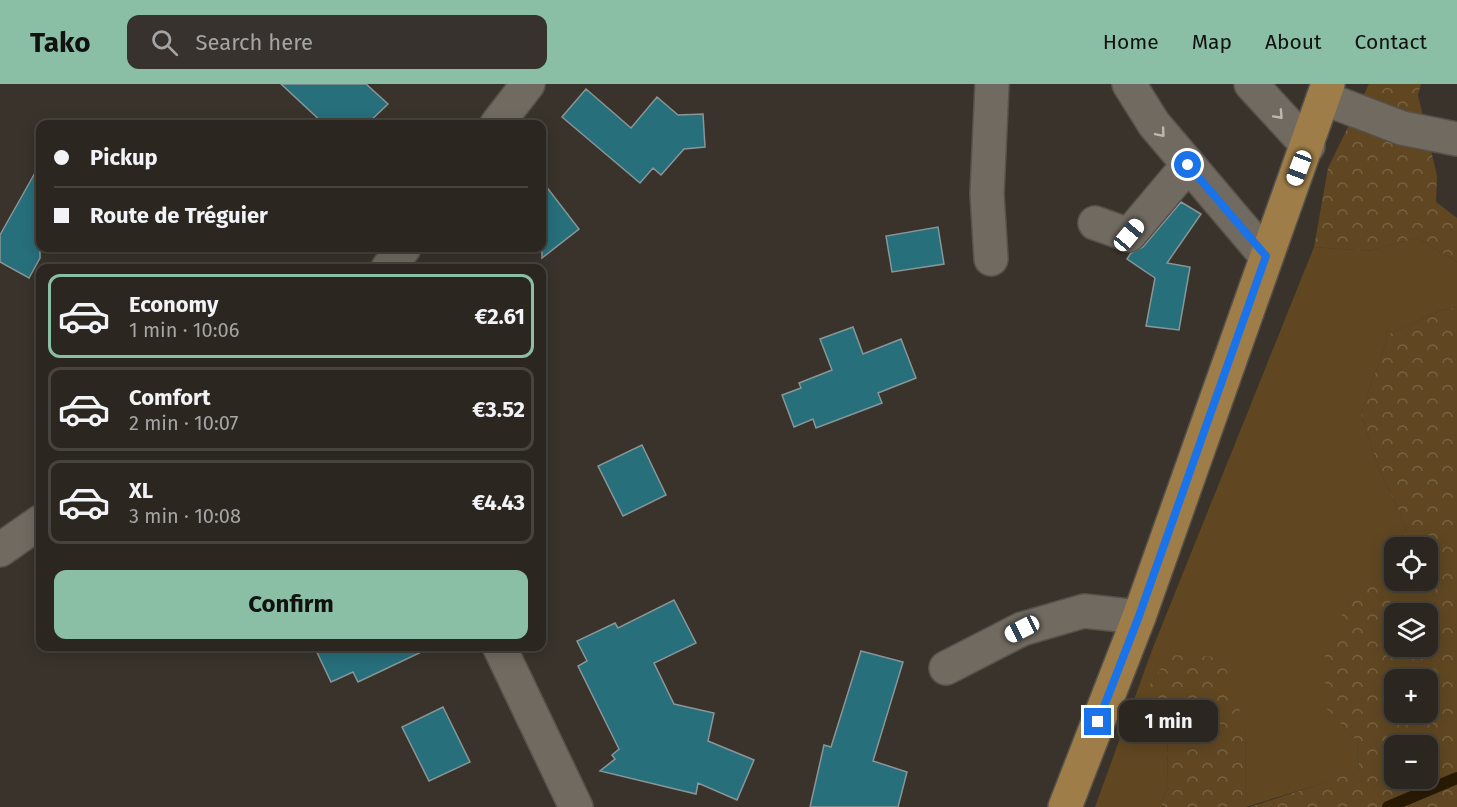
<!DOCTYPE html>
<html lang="en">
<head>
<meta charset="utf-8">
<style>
	:root { --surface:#2b2620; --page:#37322d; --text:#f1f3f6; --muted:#a6a5a5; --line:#47433e; --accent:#8abfa5 }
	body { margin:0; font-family:"Fira Sans",sans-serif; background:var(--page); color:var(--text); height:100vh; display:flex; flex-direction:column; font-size:22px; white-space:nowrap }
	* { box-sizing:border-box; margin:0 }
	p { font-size:20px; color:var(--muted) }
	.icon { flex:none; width:33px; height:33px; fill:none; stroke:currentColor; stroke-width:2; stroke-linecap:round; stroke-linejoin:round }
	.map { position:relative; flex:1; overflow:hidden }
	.panel { position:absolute; left:36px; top:180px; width:510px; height:387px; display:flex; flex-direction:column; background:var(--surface); border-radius:12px; box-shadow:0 3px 15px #0003,0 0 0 2px var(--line) }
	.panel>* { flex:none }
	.banner { position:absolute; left:36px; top:36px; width:510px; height:132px; border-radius:12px; box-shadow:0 3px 15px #0003,0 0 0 2px var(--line); display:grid; align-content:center; height:132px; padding:0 18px; background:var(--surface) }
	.tools { position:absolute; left:1384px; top:453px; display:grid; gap:12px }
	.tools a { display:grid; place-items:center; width:54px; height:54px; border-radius:12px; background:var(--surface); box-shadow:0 3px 15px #0003,0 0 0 2px var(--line); font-size:30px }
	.end { position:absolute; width:27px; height:27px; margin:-14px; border:8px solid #1a73e8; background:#fff; box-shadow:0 0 0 3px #fff }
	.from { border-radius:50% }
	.bubble { position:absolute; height:42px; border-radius:12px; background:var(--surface); box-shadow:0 3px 15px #0003,0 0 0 2px var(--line); font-size:20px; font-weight:700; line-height:42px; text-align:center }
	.car { position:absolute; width:18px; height:36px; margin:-18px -9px; border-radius:8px; box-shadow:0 0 4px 2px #0007; background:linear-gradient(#fff 24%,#345 0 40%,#fff 0 76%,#345 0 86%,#fff 0) }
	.banner b { display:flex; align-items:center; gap:21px; height:57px; font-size:22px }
	.banner b+b { border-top:2px solid var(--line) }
	.banner i { width:15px; height:15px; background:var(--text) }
	ul { padding:10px 0 0; list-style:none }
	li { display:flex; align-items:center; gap:18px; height:84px; margin:0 12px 9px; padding:0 6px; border:3px solid var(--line); border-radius:12px }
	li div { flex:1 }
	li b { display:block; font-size:22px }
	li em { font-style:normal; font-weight:700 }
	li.on { border-color:var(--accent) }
	li>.icon { width:54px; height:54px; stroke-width:1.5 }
	.action { display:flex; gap:12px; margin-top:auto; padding:12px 18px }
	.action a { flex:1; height:69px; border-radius:12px; background:var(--accent); color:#111; font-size:24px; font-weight:700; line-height:69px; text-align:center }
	header { display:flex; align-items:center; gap:36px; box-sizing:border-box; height:84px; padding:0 30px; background:var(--accent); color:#111 }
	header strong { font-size:28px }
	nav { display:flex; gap:33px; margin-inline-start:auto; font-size:21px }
	.search { width:420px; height:54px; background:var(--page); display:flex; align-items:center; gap:15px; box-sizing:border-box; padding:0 21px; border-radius:12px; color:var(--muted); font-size:22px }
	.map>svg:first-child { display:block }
	.grass { fill:#604722 }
	.forest { fill:url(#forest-crowns); fill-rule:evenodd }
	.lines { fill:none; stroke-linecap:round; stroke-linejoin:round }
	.stream { stroke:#291a04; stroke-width:12 }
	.building { fill:#276f7b; stroke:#899698; stroke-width:1.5 }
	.minor-casing { stroke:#56524a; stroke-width:36 }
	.major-casing { stroke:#56524a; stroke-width:36 }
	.minor { stroke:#706a61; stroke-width:33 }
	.major { stroke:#9e7d48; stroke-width:33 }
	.oneway { stroke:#bdb9b2 }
	.route { stroke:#1a73e8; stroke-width:8 }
</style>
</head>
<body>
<header>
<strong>Tako</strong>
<div class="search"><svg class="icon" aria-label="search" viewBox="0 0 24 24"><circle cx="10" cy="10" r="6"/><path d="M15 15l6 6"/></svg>Search here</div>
<nav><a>Home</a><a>Map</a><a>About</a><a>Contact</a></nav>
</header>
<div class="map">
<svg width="1457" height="723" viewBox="0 0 1457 723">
	<defs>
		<pattern id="forest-crowns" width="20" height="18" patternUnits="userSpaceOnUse" patternTransform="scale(1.5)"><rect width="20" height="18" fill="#604722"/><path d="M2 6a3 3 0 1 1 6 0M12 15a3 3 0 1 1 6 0" fill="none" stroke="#776242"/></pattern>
	</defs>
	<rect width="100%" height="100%" fill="#39332b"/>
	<path class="grass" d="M1418,154L1457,178V223L1439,227L1389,250L1361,329L1378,382L1407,445L1400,463L1395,464L1393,479L1348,517L1326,623L1357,657L1359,688L1246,723L1245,642L1145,607L1167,645L1168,701L1161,723H1095L1152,566L1314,163L1367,167Z"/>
	<path class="forest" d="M1369,0H1421L1418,11L1437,92L1436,118L1457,134V178L1418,154L1367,167L1314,163L1328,84Z
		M1457,223V723H1250L1359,687L1357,657L1326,624L1325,569L1348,517L1395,475V496H1428V464L1400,463L1407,445L1378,382L1361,329L1389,250L1439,227ZM1395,530H1428V562H1395ZM1395,596H1428V628H1395ZM1395,662H1428V694H1395Z
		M1171,571L1222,573L1245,642L1246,723H1161L1168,701L1167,645L1145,607Z"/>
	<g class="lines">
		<path class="stream" d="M1388,723L1457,694"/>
	</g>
	<path class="building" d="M281,0H366L388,20L367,40H324Z
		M586,5L631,44L657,13L678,31L703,30L705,63L684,65L661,91L653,84L640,99L562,33Z
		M40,80V174L29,194L0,178V151Z
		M542,97L579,145L542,174Z
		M1181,118L1201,130L1167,179L1190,183L1179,246L1146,242L1155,194L1127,175L1131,169L1143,163Z
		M938,143L944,180L892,188L886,152Z
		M853,243L863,270L901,255L916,294L878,309L882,319L816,344L813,335L794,343L782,311L801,304L799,299L832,286L820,255Z
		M642,361L666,411L623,432L598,382Z
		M674,516L696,559L654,579L674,620L714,629L708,657L754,676L737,716L698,699L696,710L600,687L615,675L612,671L619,665L578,582L587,577L577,557L615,539L618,544Z
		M314,562H434L358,598L353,588L331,598Z
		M861,567L903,578L873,677L907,688L898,723H810L824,661L831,663Z
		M443,623L470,678L429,697L402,643Z"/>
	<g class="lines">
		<g class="minor-casing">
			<path id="minor" d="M1129,0L1154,40L1266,172
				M1251,0L1308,62
				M1323,14L1402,44L1457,55
				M497,40L528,0
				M1095,139L1129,151L1188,81
				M991,175L987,110L992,0
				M388,184L404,164
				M0,466L40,438
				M499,562L576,723
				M946,584L1022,545L1084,527L1139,533"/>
		</g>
		<g class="major-casing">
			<path id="major" d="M1065,723L1139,533L1328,0"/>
		</g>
		<use href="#minor" class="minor"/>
		<use href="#major" class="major"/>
	</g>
	<defs><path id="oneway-chevron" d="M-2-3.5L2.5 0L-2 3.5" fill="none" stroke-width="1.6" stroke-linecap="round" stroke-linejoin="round" transform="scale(1.5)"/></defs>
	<g class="oneway">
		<use href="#oneway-chevron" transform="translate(1279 31) rotate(47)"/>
		<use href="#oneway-chevron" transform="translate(1161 49) rotate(50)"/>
	</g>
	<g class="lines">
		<path class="route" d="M1098,638L1139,532L1266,172L1188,81"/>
	</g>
</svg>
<div class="tools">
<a><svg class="icon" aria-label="locate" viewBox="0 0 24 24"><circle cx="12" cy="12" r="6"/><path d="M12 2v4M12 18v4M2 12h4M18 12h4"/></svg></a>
<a><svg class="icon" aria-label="layers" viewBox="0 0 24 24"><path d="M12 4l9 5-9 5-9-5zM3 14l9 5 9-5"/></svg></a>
<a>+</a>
<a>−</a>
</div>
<i class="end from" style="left:1188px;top:81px"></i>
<i class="end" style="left:1098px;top:638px"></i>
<div class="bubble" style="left:1119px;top:616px;width:99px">1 min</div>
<i class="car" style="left:1299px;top:84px;rotate:201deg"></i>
<i class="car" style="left:1129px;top:151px;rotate:40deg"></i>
<i class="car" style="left:1022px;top:545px;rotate:243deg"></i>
<div class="banner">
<b><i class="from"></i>Pickup</b>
<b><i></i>Route de Tréguier</b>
</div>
<section class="panel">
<ul>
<li class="on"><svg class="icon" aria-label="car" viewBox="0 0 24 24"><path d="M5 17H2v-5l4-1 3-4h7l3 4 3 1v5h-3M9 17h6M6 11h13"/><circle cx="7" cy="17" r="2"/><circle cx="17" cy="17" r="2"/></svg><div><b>Economy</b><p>1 min · 10:06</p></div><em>€2.61</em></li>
<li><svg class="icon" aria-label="car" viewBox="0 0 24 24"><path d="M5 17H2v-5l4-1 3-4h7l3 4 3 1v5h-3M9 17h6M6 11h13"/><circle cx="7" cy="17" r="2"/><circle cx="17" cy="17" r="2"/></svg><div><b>Comfort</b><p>2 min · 10:07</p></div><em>€3.52</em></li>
<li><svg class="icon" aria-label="car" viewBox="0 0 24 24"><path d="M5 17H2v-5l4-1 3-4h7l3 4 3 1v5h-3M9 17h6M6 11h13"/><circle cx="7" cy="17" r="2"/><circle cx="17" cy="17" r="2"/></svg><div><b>XL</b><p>3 min · 10:08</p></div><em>€4.43</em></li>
</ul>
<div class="action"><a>Confirm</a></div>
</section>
</div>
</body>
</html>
